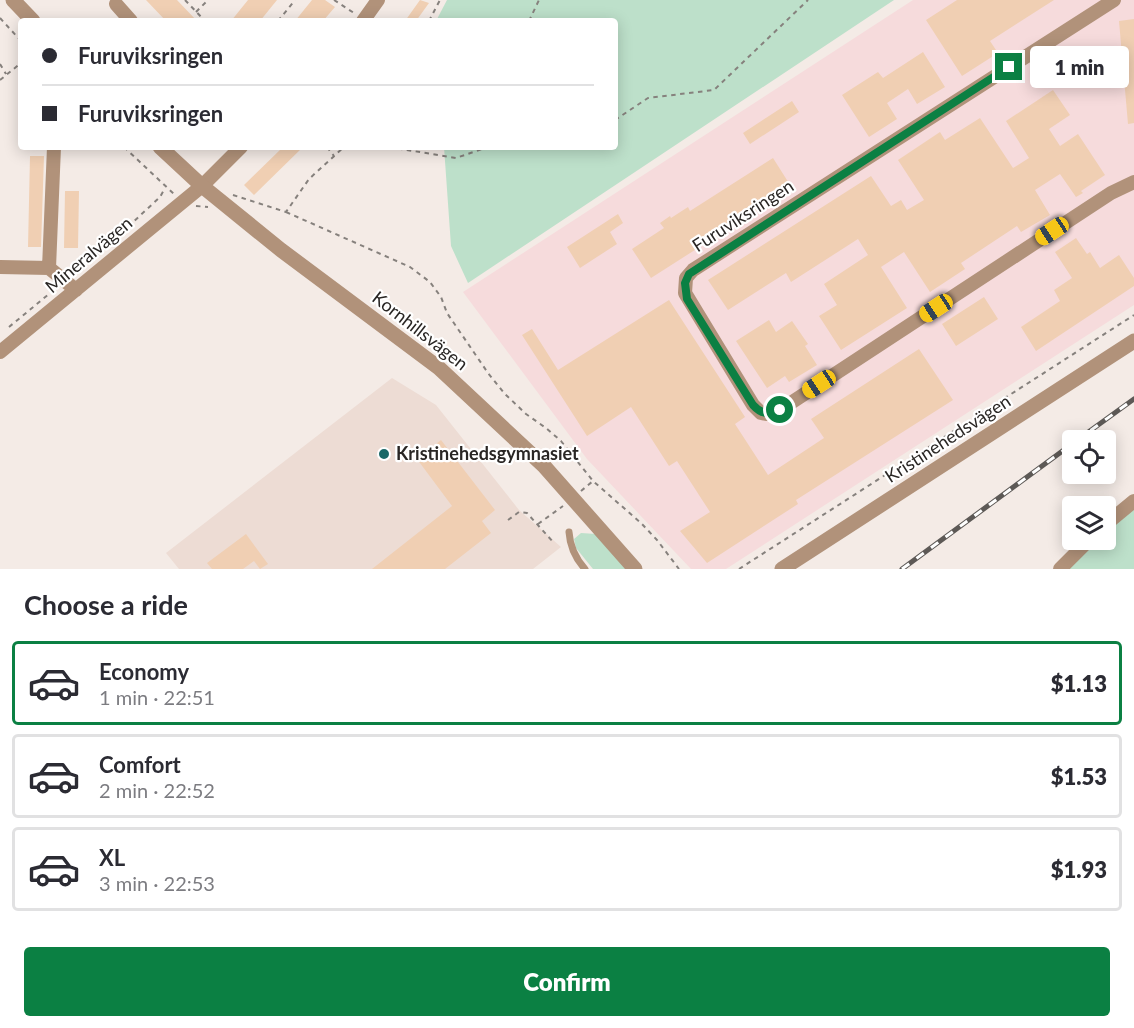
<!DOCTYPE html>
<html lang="en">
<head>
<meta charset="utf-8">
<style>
	:root { --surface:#fff; --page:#f7f7f7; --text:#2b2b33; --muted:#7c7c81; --line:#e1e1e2; --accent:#0b8043 }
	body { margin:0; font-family:Lato,sans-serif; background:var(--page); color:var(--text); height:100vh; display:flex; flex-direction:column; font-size:22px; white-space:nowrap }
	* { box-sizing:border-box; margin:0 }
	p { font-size:20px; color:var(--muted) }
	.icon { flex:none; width:33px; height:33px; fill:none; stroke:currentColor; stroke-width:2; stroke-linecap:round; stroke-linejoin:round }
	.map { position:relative; height:569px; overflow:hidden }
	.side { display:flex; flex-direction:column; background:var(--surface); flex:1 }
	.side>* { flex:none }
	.hud { position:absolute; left:18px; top:18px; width:600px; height:132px; border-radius:6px; box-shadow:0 3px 15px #0003; display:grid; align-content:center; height:132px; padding:0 24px; background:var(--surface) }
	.buttons { position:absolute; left:1062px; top:430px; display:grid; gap:12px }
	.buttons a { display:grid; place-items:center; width:54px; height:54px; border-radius:6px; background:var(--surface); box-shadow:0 3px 15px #0003; font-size:30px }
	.end { position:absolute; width:27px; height:27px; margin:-14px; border:8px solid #0b8043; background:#fff; box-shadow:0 0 0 3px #fff }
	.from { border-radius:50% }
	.bubble { position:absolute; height:42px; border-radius:6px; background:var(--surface); box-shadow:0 3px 15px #0003; font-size:20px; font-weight:800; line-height:42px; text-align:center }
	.car { position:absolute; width:18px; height:36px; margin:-18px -9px; border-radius:8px; box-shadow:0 0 4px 2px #0007; background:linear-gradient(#f5c518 24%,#345 0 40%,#f5c518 0 76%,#345 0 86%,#f5c518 0) }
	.hud b { display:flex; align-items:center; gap:21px; height:57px; font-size:22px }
	.hud b+b { border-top:2px solid var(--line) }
	.hud i { width:15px; height:15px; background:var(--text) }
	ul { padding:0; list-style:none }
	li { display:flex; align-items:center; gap:18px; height:84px; margin:0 12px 9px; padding:0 12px; border:3px solid var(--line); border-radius:6px }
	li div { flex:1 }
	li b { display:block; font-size:22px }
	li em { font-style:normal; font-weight:800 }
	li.on { border-color:var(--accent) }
	li>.icon { width:54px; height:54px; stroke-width:1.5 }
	h2 { padding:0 24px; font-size:27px; line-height:72px }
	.primary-button { display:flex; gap:12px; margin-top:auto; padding:12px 24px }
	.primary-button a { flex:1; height:69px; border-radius:6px; background:var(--accent); color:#fff; font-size:24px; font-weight:800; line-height:69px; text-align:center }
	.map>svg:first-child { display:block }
	.built { fill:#eddcd4 }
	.industrial { fill:#f6dbdc }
	.green { fill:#bde0ca }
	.building { fill:#f0cfb3 }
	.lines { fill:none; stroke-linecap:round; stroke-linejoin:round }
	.path { stroke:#86817d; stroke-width:2; stroke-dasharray:4.5 4.5; stroke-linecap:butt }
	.service { stroke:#b1927a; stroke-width:7 }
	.minor { stroke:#b1927a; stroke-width:14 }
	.tertiary { stroke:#b1927a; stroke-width:15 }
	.rail-casing { stroke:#5d5956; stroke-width:5 }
	.rail { stroke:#fff; stroke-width:3; stroke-dasharray:9; stroke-linecap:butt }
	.route { stroke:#0b8043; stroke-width:8 }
	.poi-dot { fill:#1a6867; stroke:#fff; stroke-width:2 }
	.labels { text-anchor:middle; stroke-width:4.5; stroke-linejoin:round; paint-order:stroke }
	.street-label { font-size:18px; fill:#292624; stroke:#fff }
	.poi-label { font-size:18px; font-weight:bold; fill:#292624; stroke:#fff; text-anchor:start }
</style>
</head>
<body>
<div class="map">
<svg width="1134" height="569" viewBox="0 0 1134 569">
	<rect width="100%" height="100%" fill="#f4ebe6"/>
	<path class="built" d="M392,378L436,405L519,510L561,547L533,569H179L166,553Z"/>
	<path class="industrial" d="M913,0H1134V305L726,569H691L587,459L463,292Z"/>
	<path class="green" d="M447,0H894L468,283L451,246L444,147H615V21H436Z
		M1134,509V569H1066L1092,544L1097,545L1100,542L1098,540H1106V532Z
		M581,533L596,534L626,569H593L576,548L574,539Z"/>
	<path class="building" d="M146,0H177L197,21H166Z
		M248,0H277L260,21H231Z
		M312,0H325L335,7L323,21H295Z
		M420,0L429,3L416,21H405Z
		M957,0H1054L990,41L998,53L962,76L926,20Z
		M1134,19V123L1128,124L1119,21Z
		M923,52L945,87L917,104L908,89L887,103L897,119L869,137L842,95L878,72L883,78Z
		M1053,90L1070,115L1049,129L1060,146L1078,134L1105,175L1081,191L1083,193L1076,197L1060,174L1035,190L1050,215L1021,232L1017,226L961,263L965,269L930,292L904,252L881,267L907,308L841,350L819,316L837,305L824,284L868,255L858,239L791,282L786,273L728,310L708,280L871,176L891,206L901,200L907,210L924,200L898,160L940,132L945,140L980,118L1013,168L1029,158L1006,121Z
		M792,101L799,112L750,144L743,133Z
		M283,147H303L254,195L244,185Z
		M30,156H44L41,247H28Z
		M773,158L792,188L651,278L632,249L664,228L660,223L670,216L671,218L688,207L690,211Z
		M65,191H79L78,248H64Z
		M618,214L623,223L610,232L617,244L580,268L567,247Z
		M1076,238L1087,254L1090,252L1100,268L1119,255L1134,278V286L1036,351L1021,327L1060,301L1054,290L1072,278L1055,252Z
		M984,297L998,319L956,346L942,324Z
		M669,300L745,417L735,424L768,475L824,438L811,419L919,349L953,400L796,500L798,504L707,563L680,531L710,512L677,461L669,466L631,407L587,436L522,335L532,329L558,370Z
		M769,320L776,332L792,321L808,344L805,346L817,365L789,382L785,376L767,388L736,341Z
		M441,440L495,510L482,521L491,533L445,569H372L452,506L417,459Z
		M246,534L268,564L260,569L254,561L243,569H212L207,563Z"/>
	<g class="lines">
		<path class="path" d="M185,0L205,21
			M334,0L354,13
			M196,12L208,0
			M0,18L21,41
			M278,21L295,0
			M429,21L440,0
			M529,21L539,0
			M0,64L6,74
			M0,80L21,63
			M615,120L648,98L714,90L808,0
			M124,147L174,194
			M327,147L334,156
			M389,147L456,158L488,147
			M233,195L286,212L309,179L344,147
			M196,206L208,207
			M286,212L410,267L430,282L441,297L447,313L488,373L505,394L526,414L546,428L561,441L593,481L641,523L657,540L679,569
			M74,274L117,237L160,197L165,188
			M9,327L55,289
			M581,491L593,481
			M508,520L519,512L527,513L554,543
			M538,524L563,506
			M739,569L1134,315"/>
		<path class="service" d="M569,532C570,547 575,558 585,569"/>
		<path class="minor" d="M1114,0L693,270L686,278L685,293L753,405L761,413L766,414L780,410L1111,193L1134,182
			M116,4L131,21
			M363,21L378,0
			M0,267L49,268L76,290
			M49,268L54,147
			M0,352L202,186L241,147
			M1106,524L1134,501
			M1060,569L1089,540"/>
		<path class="tertiary" d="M13,0L33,21
			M160,147L202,186L281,250L439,368L544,466L635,569
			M782,569L1134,341"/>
		<g class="rail-casing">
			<path id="rail" d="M1076,441L1134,399
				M902,569L1072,444"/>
		</g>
		<use href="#rail" class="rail"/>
	</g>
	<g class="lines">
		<path class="route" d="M780,410C768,414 762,415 753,405L687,299L685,283L689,274L1009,67"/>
	</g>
	<circle class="poi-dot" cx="384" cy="454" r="6"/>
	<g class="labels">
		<g class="street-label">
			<text transform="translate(743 216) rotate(-33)" y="6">Furuviksringen</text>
			<text transform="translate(89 255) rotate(-40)" y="6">Mineralvägen</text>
			<text transform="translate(420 331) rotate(38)" y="6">Kornhillsvägen</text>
			<text transform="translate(948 439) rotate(-33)" y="6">Kristinehedsvägen</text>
		</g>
		<g class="poi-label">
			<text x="396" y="460">Kristinehedsgymnasiet</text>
		</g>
	</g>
</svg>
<div class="buttons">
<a><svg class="icon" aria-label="locate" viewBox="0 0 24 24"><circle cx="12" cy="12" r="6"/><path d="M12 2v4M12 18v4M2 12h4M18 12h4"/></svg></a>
<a><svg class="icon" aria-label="layers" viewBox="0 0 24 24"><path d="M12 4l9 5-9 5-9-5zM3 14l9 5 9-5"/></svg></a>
</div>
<i class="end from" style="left:780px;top:410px"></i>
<i class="end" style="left:1009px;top:67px"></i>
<div class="bubble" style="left:1030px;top:46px;width:99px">1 min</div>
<i class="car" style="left:1052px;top:231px;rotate:237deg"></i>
<i class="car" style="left:936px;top:308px;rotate:237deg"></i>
<i class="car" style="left:819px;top:384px;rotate:237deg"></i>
<div class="hud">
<b><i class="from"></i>Furuviksringen</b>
<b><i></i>Furuviksringen</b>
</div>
</div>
<section class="side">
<h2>Choose a ride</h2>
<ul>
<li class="on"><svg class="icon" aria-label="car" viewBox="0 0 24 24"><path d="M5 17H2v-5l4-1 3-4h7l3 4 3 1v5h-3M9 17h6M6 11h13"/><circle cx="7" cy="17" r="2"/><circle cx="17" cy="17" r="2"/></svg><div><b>Economy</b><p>1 min · 22:51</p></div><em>$1.13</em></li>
<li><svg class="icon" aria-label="car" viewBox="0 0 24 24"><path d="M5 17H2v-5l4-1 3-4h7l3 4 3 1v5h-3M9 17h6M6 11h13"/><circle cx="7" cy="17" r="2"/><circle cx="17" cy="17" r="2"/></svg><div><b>Comfort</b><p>2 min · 22:52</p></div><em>$1.53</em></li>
<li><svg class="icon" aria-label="car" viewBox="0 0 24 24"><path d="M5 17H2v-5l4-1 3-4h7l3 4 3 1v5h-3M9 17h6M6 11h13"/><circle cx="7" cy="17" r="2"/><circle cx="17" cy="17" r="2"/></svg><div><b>XL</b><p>3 min · 22:53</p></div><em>$1.93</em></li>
</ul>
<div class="primary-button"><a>Confirm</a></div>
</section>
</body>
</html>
